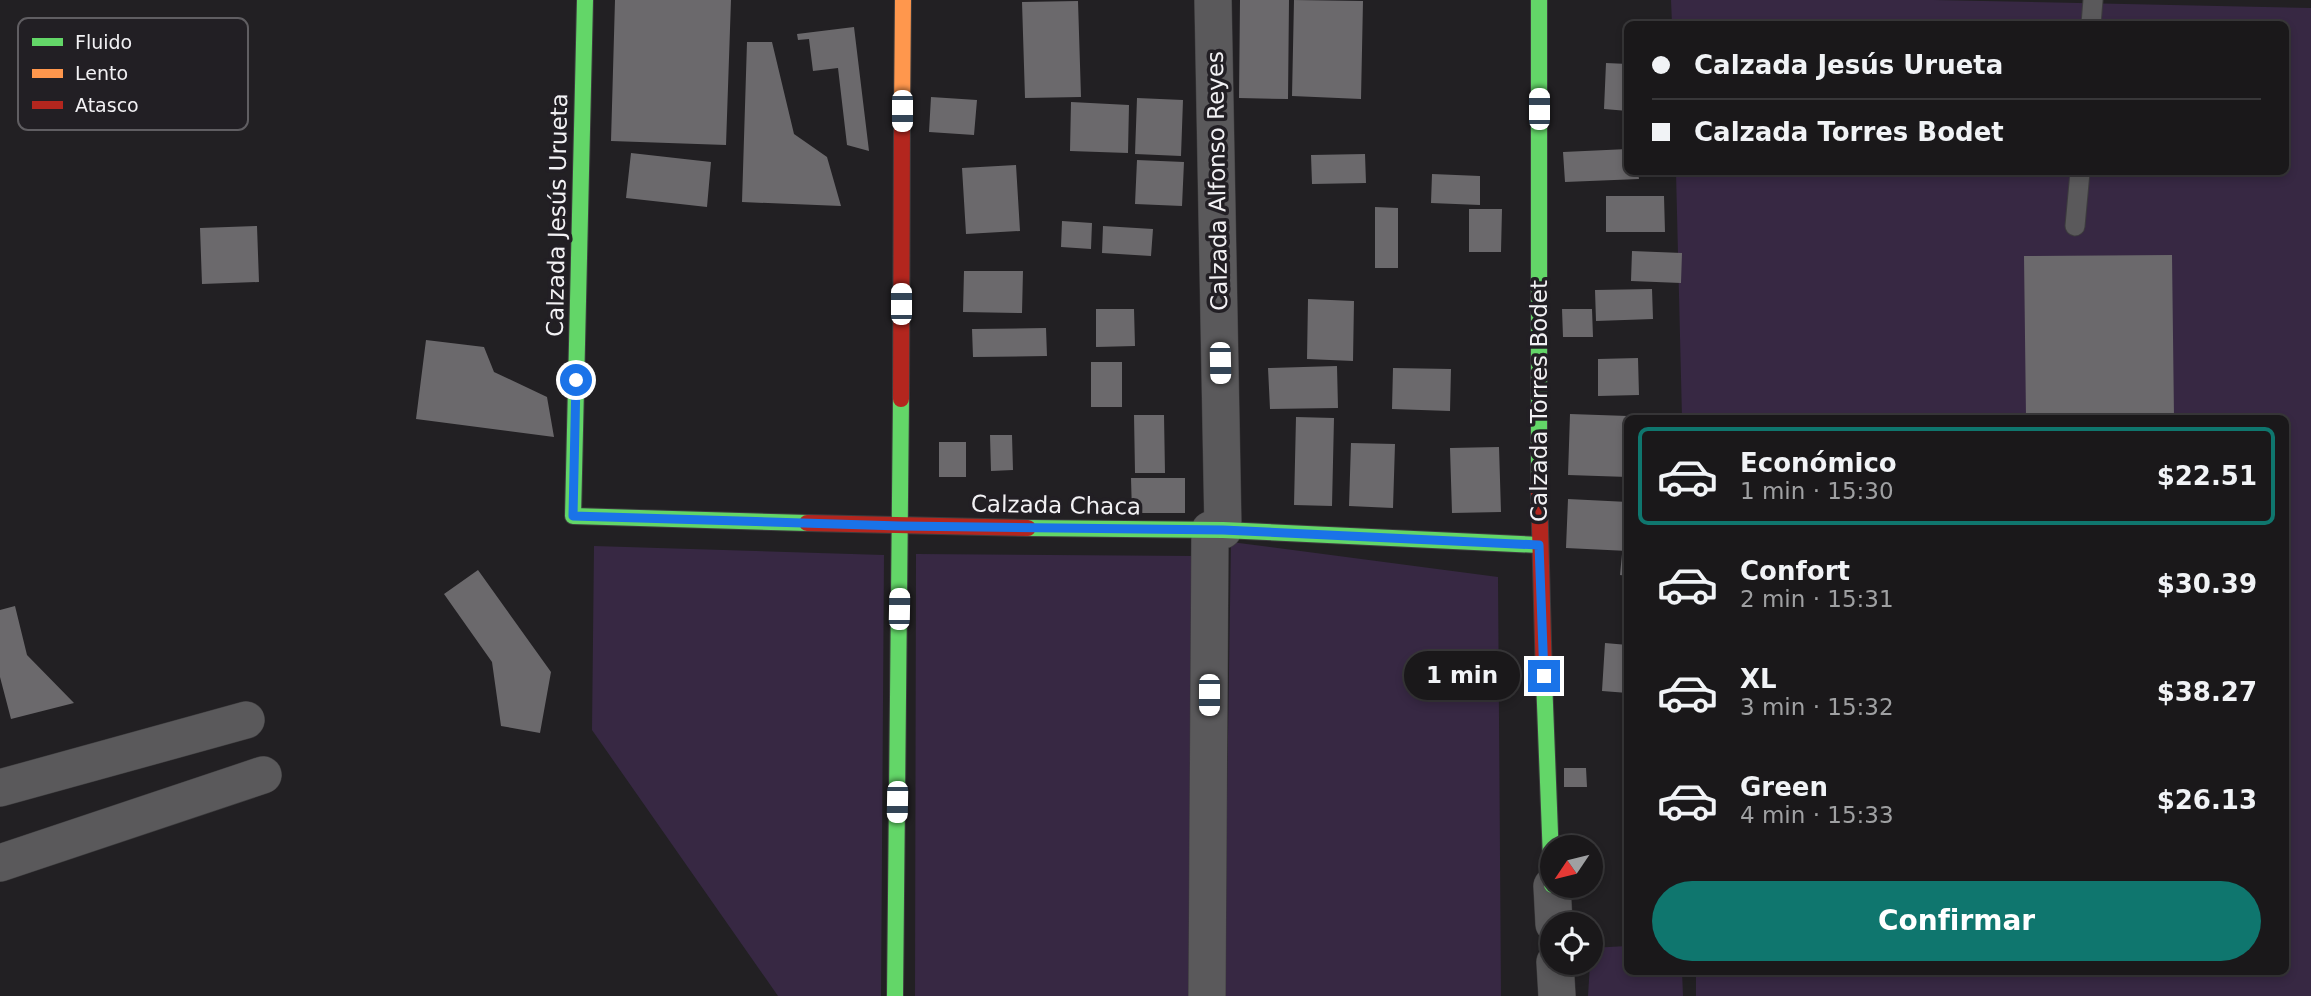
<!DOCTYPE html>
<html lang="es">
<head>
<meta charset="utf-8">
<style>
	:root { --surface:#1a181a; --page:#272527; --text:#f1f3f6; --muted:#9fa0a2; --line:#383739; --accent:#0f766e }
	body { margin:0; font-family:"DejaVu Sans",sans-serif; background:var(--page); color:var(--text); height:100vh; display:flex; flex-direction:column; font-size:26px; white-space:nowrap }
	* { box-sizing:border-box; margin:0 }
	p { font-size:23px; color:var(--muted) }
	.icon { flex:none; width:38px; height:38px; fill:none; stroke:currentColor; stroke-width:2; stroke-linecap:round; stroke-linejoin:round }
	.map { position:relative; flex:1; overflow:hidden }
	.details { position:absolute; left:1624px; top:415px; width:665px; height:560px; display:flex; flex-direction:column; background:var(--surface); border-radius:10px; box-shadow:0 4px 10px #0003,0 0 0 2px var(--line) }
	.details>* { flex:none }
	.top-card { position:absolute; left:1624px; top:21px; width:665px; height:154px; border-radius:10px; box-shadow:0 4px 10px #0003,0 0 0 2px var(--line); display:grid; align-content:center; height:154px; padding:0 28px; background:var(--surface) }
	.needle { width:46px; rotate:235deg }
	.tools { position:absolute; left:1540px; top:835px; display:grid; gap:14px }
	.tools a { display:grid; place-items:center; width:63px; height:63px; border-radius:50%; background:var(--surface); box-shadow:0 4px 10px #0003,0 0 0 2px var(--line); font-size:35px }
	.end { position:absolute; width:32px; height:32px; margin:-16px; border:9px solid #1a73e8; background:#fff; box-shadow:0 0 0 4px #fff }
	.from { border-radius:50% }
	.bubble { position:absolute; height:49px; border-radius:24px; background:var(--surface); box-shadow:0 4px 10px #0003,0 0 0 2px var(--line); font-size:23px; font-weight:700; line-height:49px; text-align:center }
	.car { position:absolute; width:21px; height:42px; margin:-21px -10px; border-radius:9px; box-shadow:0 0 5px 2px #0007; background:linear-gradient(#fff 24%,#345 0 40%,#fff 0 76%,#345 0 86%,#fff 0) }
	.top-card b { display:flex; align-items:center; gap:24px; height:66px; font-size:26px }
	.top-card b+b { border-top:2px solid var(--line) }
	.top-card i { width:18px; height:18px; background:var(--text) }
	ul { padding:12px 0 0; list-style:none }
	li { display:flex; align-items:center; gap:21px; height:98px; margin:0 14px 10px; padding:0 14px; border:4px solid transparent; border-radius:10px }
	li div { flex:1 }
	li b { display:block; font-size:26px }
	li em { font-style:normal; font-weight:700 }
	li.on { border-color:var(--accent) }
	li>.icon { width:63px; height:63px; stroke-width:1.5 }
	.action { display:flex; gap:14px; margin-top:auto; padding:14px 28px }
	.action a { flex:1; height:80px; border-radius:42px; background:var(--accent); color:#fff; font-size:28px; font-weight:700; line-height:80px; text-align:center }
	.map>svg:first-child { display:block }
	.green { fill:#372843 }
	.building { fill:#6b696c }
	.lines { fill:none; stroke-linecap:round; stroke-linejoin:round }
	.lane-casing { stroke:#3d3c3e; stroke-width:21 }
	.street-casing { stroke:#3d3c3e; stroke-width:38 }
	.fast-casing { stroke:#3d3c3e; stroke-width:18 }
	.slow-casing { stroke:#3d3c3e; stroke-width:18 }
	.jam-casing { stroke:#3d3c3e; stroke-width:18 }
	.lane { stroke:#5a595b; stroke-width:19 }
	.street { stroke:#5a595b; stroke-width:37 }
	.fast { stroke:#63d668; stroke-width:16 }
	.slow { stroke:#ff974d; stroke-width:16 }
	.jam { stroke:#b3261e; stroke-width:16 }
	.route { stroke:#1a73e8; stroke-width:9 }
	.labels { text-anchor:middle; stroke-width:7; stroke-linejoin:round; paint-order:stroke }
	.street-label { font-size:23px; fill:#f2f1f4; stroke:#221f24 }
	.key { fill:#221f24; stroke:#605e62; stroke-width:2 }
	.key-label { font-size:19px; fill:#f2f1f4 }
</style>
</head>
<body>
<div class="map">
<svg width="2311" height="996" viewBox="0 0 2311 996">
	<rect width="100%" height="100%" fill="#222023"/>
	<path class="green" d="M1671,0H1934L2311,8V996H1696V971H2286V418H1682L1676,172H2286V24H1672Z
		M1231,542L1498,577L1501,996H1224Z
		M594,546L884,555L881,996H778L592,730Z
		M916,554L1195,556L1190,996H915Z
		M1627,946L1628,971H1682L1683,996H1588L1591,948Z"/>
	<path class="building" d="M615,0H731L726,145L611,141Z
		M1240,0H1289L1288,99L1239,98Z
		M1294,0L1363,1L1361,99L1292,96Z
		M1078,1L1081,97L1025,98L1022,2Z
		M854,27L869,151L847,145L838,68L813,71L809,39L798,40L797,34Z
		M747,42H772L794,134L827,157L841,206L742,202Z
		M1606,63L1628,64V111L1604,109Z
		M931,97L977,100L974,135L929,132Z
		M1137,98L1183,100L1181,156L1135,154Z
		M1071,102L1129,105L1128,153L1070,151Z
		M1628,149V172H1638L1639,179L1565,182L1563,152Z
		M631,153L711,162L707,207L626,198Z
		M1365,154L1366,183L1312,184L1311,155Z
		M1137,160L1184,162L1182,206L1135,204Z
		M1016,165L1020,231L966,234L962,168Z
		M1432,174L1480,176V205L1431,203Z
		M1606,196H1664L1665,232H1606Z
		M1375,207L1398,208V268H1375Z
		M1469,209H1502L1501,252H1469Z
		M1062,221L1092,223L1091,249L1061,247Z
		M257,226L259,282L202,284L200,228Z
		M1103,226L1153,229L1151,256L1102,253Z
		M1632,251L1682,253L1681,283L1631,281Z
		M2172,255L2174,418H2026L2024,256Z
		M964,271H1023L1022,313L963,312Z
		M1652,289L1653,319L1596,321L1595,290Z
		M1308,299L1354,301L1353,361L1307,359Z
		M1096,309H1134L1135,346L1096,347Z
		M1562,309H1592L1593,337H1563Z
		M1046,328L1047,356L973,357L972,329Z
		M426,340L484,347L494,372L547,397L554,437L416,419Z
		M1638,358L1639,395L1598,396V359Z
		M1091,362H1122V407H1091Z
		M1337,366L1338,408L1270,409L1268,368Z
		M1393,368L1451,369L1450,411L1392,409Z
		M1570,414L1628,416V477L1568,475Z
		M1134,415H1164L1165,473H1135Z
		M1296,417L1334,418L1332,506L1294,505Z
		M990,435H1012L1013,470L991,471Z
		M939,442H966V477H939Z
		M1351,443L1395,444L1393,508L1349,506Z
		M1499,447L1501,512L1452,513L1450,448Z
		M1131,478H1185V513H1132Z
		M1568,499L1628,502V551L1566,548Z
		M1622,554L1628,555V576L1620,575Z
		M478,570L551,672L540,733L501,726L492,662L444,594Z
		M15,606L27,655L74,703L11,719L0,677V610Z
		M1605,643L1628,645V693L1602,691Z
		M1564,768H1586L1587,787H1564Z"/>
	<g class="lines">
		<g class="lane-casing">
			<path id="lane" d="M2091,24L2093,0
				M2075,226L2080,172"/>
		</g>
		<g class="street-casing">
			<path id="street" d="M1213,0L1223,530
				M0,788L246,720
				M0,863L263,775
				M1552,886L1554,924
				M1555,962L1557,996
				M1207,996L1210,530"/>
		</g>
		<g class="fast-casing">
			<path id="fast" d="M585,0L573,516L807,523
				M1539,0V490
				M1028,528L1223,530L1539,545
				M1544,679L1552,885
				M895,996L901,399"/>
		</g>
		<g class="slow-casing">
			<path id="slow" d="M902,114L903,0"/>
		</g>
		<g class="jam-casing">
			<path id="jam" d="M901,399L902,114
				M1539,490L1544,679
				M807,523L1028,528"/>
		</g>
		<use href="#lane" class="lane"/>
		<use href="#street" class="street"/>
		<use href="#fast" class="fast"/>
		<use href="#slow" class="slow"/>
		<use href="#jam" class="jam"/>
	</g>
	<g class="lines">
		<path class="route" d="M576,380L573,516L900,526L1223,530L1539,545L1544,676"/>
	</g>
	<g class="labels">
		<g class="street-label">
			<text transform="translate(1217 181) rotate(-91)" y="8">Calzada Alfonso Reyes</text>
			<text transform="translate(557 215) rotate(-89)" y="8">Calzada Jesús Urueta</text>
			<text transform="translate(1539 401) rotate(-90)" y="8">Calzada Torres Bodet</text>
			<text transform="translate(1056 505) rotate(1)" y="8">Calzada Chaca</text>
		</g>
	</g>
	<rect x="18" y="18" width="230" height="112" rx="10" class="key"/>
	<rect x="32" y="38" width="31" height="8" fill="#63d668"/>
	<rect x="32" y="69" width="31" height="9" fill="#ff974d"/>
	<rect x="32" y="101" width="31" height="8" fill="#b3261e"/>
	<g class="key-label">
		<text x="75" y="49">Fluido</text>
		<text x="75" y="80">Lento</text>
		<text x="75" y="112">Atasco</text>
	</g>
</svg>
<div class="tools">
<a><svg class="needle" viewBox="-14 -14 28 28"><path d="M0-13l5 13h-10z" fill="#e53935"/><path d="M0 13l5-13h-10z" fill="#9fa0a2"/></svg></a>
<a><svg class="icon" aria-label="locate" viewBox="0 0 24 24"><circle cx="12" cy="12" r="6"/><path d="M12 2v4M12 18v4M2 12h4M18 12h4"/></svg></a>
</div>
<i class="end from" style="left:576px;top:380px"></i>
<i class="end" style="left:1544px;top:676px"></i>
<div class="bubble" style="left:1404px;top:651px;width:116px">1 min</div>
<i class="car" style="left:1539px;top:109px;rotate:0deg"></i>
<i class="car" style="left:902px;top:111px;rotate:180deg"></i>
<i class="car" style="left:901px;top:304px;rotate:0deg"></i>
<i class="car" style="left:1220px;top:363px;rotate:179deg"></i>
<i class="car" style="left:899px;top:609px;rotate:1deg"></i>
<i class="car" style="left:1209px;top:695px;rotate:180deg"></i>
<i class="car" style="left:897px;top:802px;rotate:181deg"></i>
<div class="top-card">
<b><i class="from"></i>Calzada Jesús Urueta</b>
<b><i></i>Calzada Torres Bodet</b>
</div>
<section class="details">
<ul>
<li class="on"><svg class="icon" aria-label="car" viewBox="0 0 24 24"><path d="M5 17H2v-5l4-1 3-4h7l3 4 3 1v5h-3M9 17h6M6 11h13"/><circle cx="7" cy="17" r="2"/><circle cx="17" cy="17" r="2"/></svg><div><b>Económico</b><p>1 min · 15:30</p></div><em>$22.51</em></li>
<li><svg class="icon" aria-label="car" viewBox="0 0 24 24"><path d="M5 17H2v-5l4-1 3-4h7l3 4 3 1v5h-3M9 17h6M6 11h13"/><circle cx="7" cy="17" r="2"/><circle cx="17" cy="17" r="2"/></svg><div><b>Confort</b><p>2 min · 15:31</p></div><em>$30.39</em></li>
<li><svg class="icon" aria-label="car" viewBox="0 0 24 24"><path d="M5 17H2v-5l4-1 3-4h7l3 4 3 1v5h-3M9 17h6M6 11h13"/><circle cx="7" cy="17" r="2"/><circle cx="17" cy="17" r="2"/></svg><div><b>XL</b><p>3 min · 15:32</p></div><em>$38.27</em></li>
<li><svg class="icon" aria-label="car" viewBox="0 0 24 24"><path d="M5 17H2v-5l4-1 3-4h7l3 4 3 1v5h-3M9 17h6M6 11h13"/><circle cx="7" cy="17" r="2"/><circle cx="17" cy="17" r="2"/></svg><div><b>Green</b><p>4 min · 15:33</p></div><em>$26.13</em></li>
</ul>
<div class="action"><a>Confirmar</a></div>
</section>
</div>
</body>
</html>
